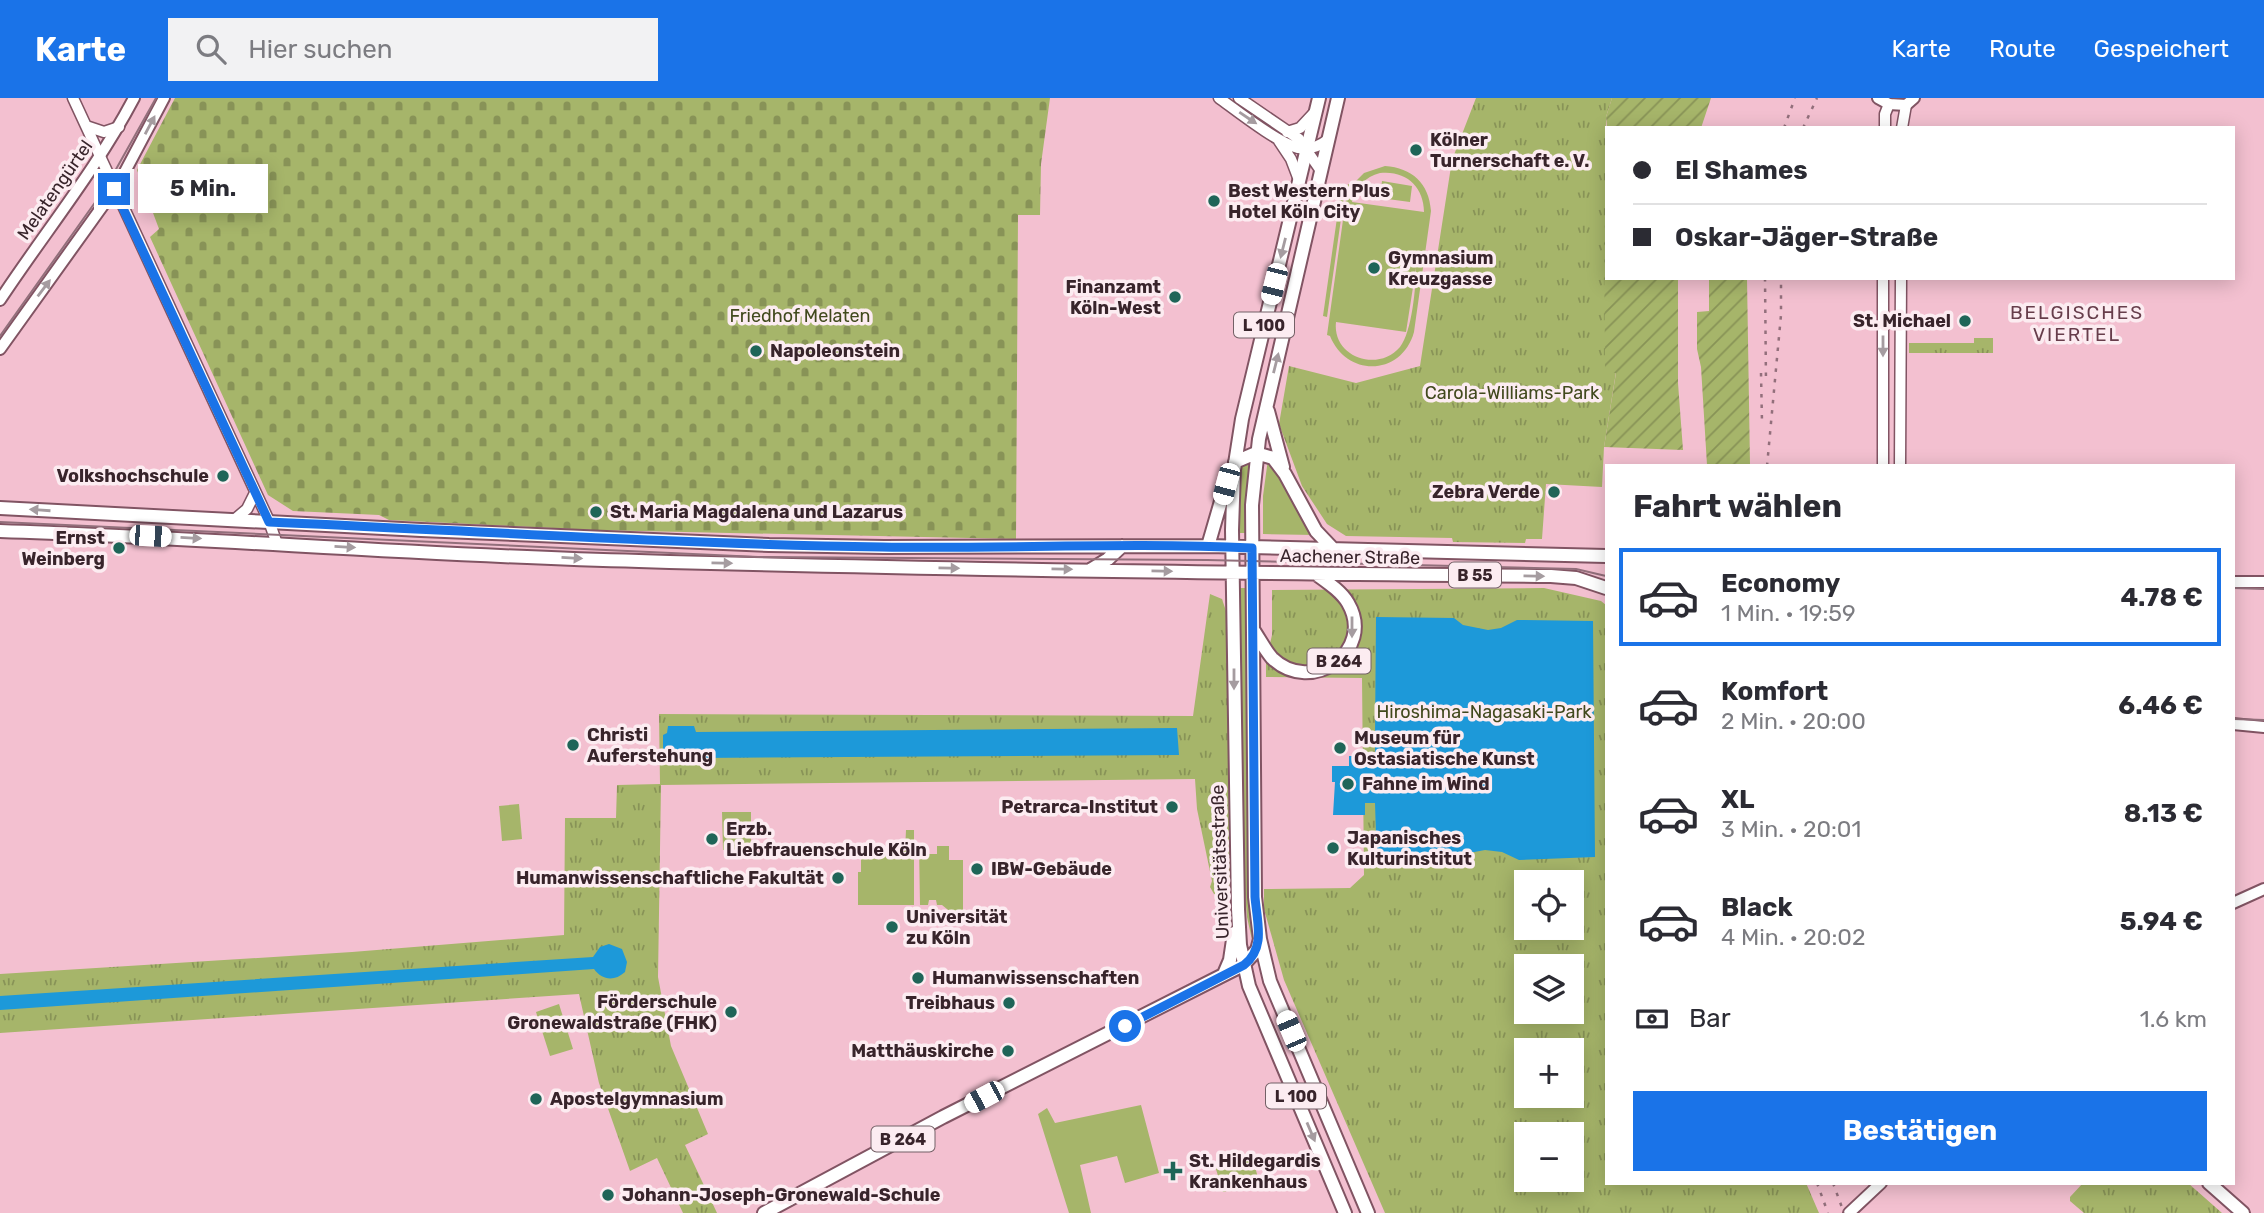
<!DOCTYPE html>
<html lang="de">
<head>
<meta charset="utf-8">
<style>
	:root { --surface:#fff; --page:#f2f2f3; --text:#2b2b33; --muted:#7c7c81; --line:#e1e1e2; --accent:#1a73e8 }
	body { margin:0; font-family:Rubik,sans-serif; background:var(--page); color:var(--text); height:100vh; display:flex; flex-direction:column; font-size:26px; white-space:nowrap }
	* { box-sizing:border-box; margin:0 }
	p { font-size:23px; color:var(--muted) }
	.icon { flex:none; width:38px; height:38px; fill:none; stroke:currentColor; stroke-width:2; stroke-linecap:round; stroke-linejoin:round }
	.map { position:relative; flex:1; overflow:hidden }
	.drawer { position:absolute; left:1605px; top:366px; width:630px; height:721px; display:flex; flex-direction:column; background:var(--surface); border-radius:0px; box-shadow:0 4px 18px #0003 }
	.drawer>* { flex:none }
	.top-card { position:absolute; left:1605px; top:28px; width:630px; height:154px; border-radius:0px; box-shadow:0 4px 18px #0003; display:grid; align-content:center; height:154px; padding:0 28px; background:var(--surface) }
	.fabs { position:absolute; left:1514px; top:772px; display:grid; gap:14px }
	.fabs a { display:grid; place-items:center; width:70px; height:70px; border-radius:0px; background:var(--surface); box-shadow:0 4px 18px #0003; font-size:35px }
	.end { position:absolute; width:32px; height:32px; margin:-16px; border:9px solid #1a73e8; background:#fff; box-shadow:0 0 0 4px #fff }
	.from { border-radius:50% }
	.bubble { position:absolute; height:49px; border-radius:0px; background:var(--surface); box-shadow:0 4px 18px #0003; font-size:23px; font-weight:700; line-height:49px; text-align:center }
	.car { position:absolute; width:21px; height:42px; margin:-21px -10px; border-radius:9px; box-shadow:0 0 5px 2px #0007; background:linear-gradient(#fff 24%,#345 0 40%,#fff 0 76%,#345 0 86%,#fff 0) }
	.top-card b { display:flex; align-items:center; gap:24px; height:66px; font-size:26px }
	.top-card b+b { border-top:2px solid var(--line) }
	.top-card i { width:18px; height:18px; background:var(--text) }
	ul { padding:0; list-style:none }
	li { display:flex; align-items:center; gap:21px; height:98px; margin:0 14px 10px; padding:0 14px; border:4px solid transparent; border-radius:0px }
	li div { flex:1 }
	li b { display:block; font-size:26px }
	li em { font-style:normal; font-weight:700 }
	li.selected { border-color:var(--accent) }
	li>.icon { width:63px; height:63px; stroke-width:1.5 }
	h2 { padding:0 28px; font-size:32px; line-height:84px }
	.pay { display:flex; align-items:center; gap:18px; height:77px; padding:0 28px; font-size:26px }
	.pay p { margin-inline-start:auto }
	.button { display:flex; gap:14px; margin-top:auto; padding:14px 28px }
	.button a { flex:1; height:80px; border-radius:0px; background:var(--accent); color:#fff; font-size:28px; font-weight:700; line-height:80px; text-align:center }
	header { display:flex; align-items:center; gap:42px; box-sizing:border-box; height:98px; padding:0 35px; background:var(--accent); color:#fff }
	header strong { font-size:33px }
	nav { display:flex; gap:38px; margin-inline-start:auto; font-size:24px }
	.search { width:490px; height:63px; background:var(--page); display:flex; align-items:center; gap:18px; box-sizing:border-box; padding:0 24px; border-radius:0px; color:var(--muted); font-size:26px }
	.map>svg:first-child { display:block }
	.grass { fill:#a6b56a; fill-rule:evenodd }
	.cemetery { fill:url(#cemetery-stones) }
	.park { fill:url(#park-tufts); fill-rule:evenodd }
	.garden { fill:url(#garden-furrows) }
	.water { fill:#1d99d9 }
	.lines { fill:none; stroke-linecap:round; stroke-linejoin:round }
	.tertiary-casing { stroke:#815463; stroke-width:13 }
	.secondary-casing { stroke:#815463; stroke-width:14 }
	.primary-casing { stroke:#815463; stroke-width:16 }
	.tertiary { stroke:#fff; stroke-width:10 }
	.secondary { stroke:#fff; stroke-width:10 }
	.primary { stroke:#fff; stroke-width:12 }
	.tram { stroke:#926f7b; stroke-width:2 }
	.rail { stroke:#926f7b; stroke-width:2.5; stroke-dasharray:3.5 7; stroke-linecap:butt }
	.oneway { fill:#a59ca0 }
	.route { stroke:#1a73e8; stroke-width:9 }
	.poi-dot { fill:#1f6558; stroke:#fcecf1; stroke-width:2.5 }
	.labels { text-anchor:middle; stroke-width:7; stroke-linejoin:round; paint-order:stroke }
	.shield { fill:#fcecf1; stroke:#736066; stroke-width:2 }
	.shield-label { font-size:16px; font-weight:bold; fill:#38242b }
	.poi-label { font-size:18px; font-weight:bold; fill:#38242b; stroke:#fcecf1; text-anchor:start }
	.street-label { font-size:18px; fill:#38242b; stroke:#fcecf1 }
	.park-label { font-size:18px; fill:#41491d; stroke:#fcecf1 }
	.neighbourhood-label { font-size:19px; letter-spacing:2px; fill:#673d4b; stroke:#fcecf1 }
</style>
</head>
<body>
<header>
<strong>Karte</strong>
<div class="search"><svg class="icon" aria-label="search" viewBox="0 0 24 24"><circle cx="10" cy="10" r="6"/><path d="M15 15l6 6"/></svg>Hier suchen</div>
<nav><a>Karte</a><a>Route</a><a>Gespeichert</a></nav>
</header>
<div class="map">
<svg width="2264" height="1115" viewBox="0 0 2264 1115">
	<defs>
		<pattern id="cemetery-stones" width="16" height="16" patternUnits="userSpaceOnUse" patternTransform="scale(1.75)"><rect width="16" height="16" fill="#a6b56a"/><path d="M2 7V4a2 2 0 0 1 4 0v3zM10 15v-3a2 2 0 0 1 4 0v3z" fill="#889357"/></pattern>
		<pattern id="park-tufts" width="24" height="20" patternUnits="userSpaceOnUse" patternTransform="scale(1.75)"><rect width="24" height="20" fill="#a6b56a"/><path d="M3 7l-1-3M5 7V3M7 7l1-3M15 17l-1-3M17 17v-4M19 17l1-3" fill="none" stroke="#889357"/></pattern>
		<pattern id="garden-furrows" width="10" height="10" patternUnits="userSpaceOnUse" patternTransform="scale(1.75)"><rect width="10" height="10" fill="#a6b56a"/><path d="M-1 1l2-2M0 10L10 0M9 11l2-2" fill="none" stroke="#889357"/></pattern>
	</defs>
	<rect width="100%" height="100%" fill="#f3c0d0"/>
	<path class="grass" d="M1385,68C1412,70 1429,85 1431,113L1414,234C1402,278 1347,280 1330,238L1327,237L1348,86L1352,87L1364,75ZM1380,75C1406,72 1424,89 1424,114L1352,104C1356,89 1365,79 1380,75ZM1416,170C1416,188 1412,234 1400,249C1378,275 1332,259 1336,224L1406,234Z
		M1382,83L1412,88L1410,104L1380,100Z
		M1341,92L1345,93L1327,219L1323,218Z
		M1268,361L1275,367L1315,437L1263,436V398Z
		M1250,362L1246,435H1239L1242,368L1244,364Z
		M1239,490H1247V663L1252,842L1247,819L1243,772Z
		M519,706L522,741L502,743L499,708Z
		M722,714H751V751L723,752Z
		M906,732H914V807H858V774H861V753H905Z
		M919,748H926L927,756H937V748H949V762H963V824L942,807H937L936,802H929L928,807H920Z
		M559,906L573,951L550,958L536,914Z
		M1141,1007L1159,1075L1125,1085L1117,1058L1080,1067L1091,1115H1069L1038,1016L1047,1010L1055,1025Z
		M1252,1057L1258,1080L1237,1085L1238,1090L1223,1094L1215,1068Z"/>
	<path class="cemetery" d="M175,0H1050L1041,66L1040,117H1018L1016,441L593,432L389,422L379,417L293,413L268,397L150,139L159,131L137,72Z"/>
	<path class="park" d="M1476,0H1612L1606,19L1605,274H1616L1604,349L1602,389L1546,386L1542,441H1526L1525,445L1453,444L1452,440L1346,438L1327,426L1302,388L1279,326L1289,268L1356,285L1420,268L1452,62Z
		M1974,240H1993V255H1909V245H1974Z
		M1544,490L1601,503L1606,507V1085H1806L1819,1115H1385L1284,882L1264,811V791L1350,790L1364,777L1362,580L1266,579V563L1272,537V492ZM1526,784H1572V830H1526ZM1526,868H1572V914H1526ZM1526,952H1572V998H1526ZM1526,1036H1572V1082H1526Z
		M1210,496L1222,501L1227,516L1229,534L1226,535V556H1228L1230,786L1228,791L1221,798L1214,796L1210,789L1212,783L1197,711L1195,681L661,687L658,879L671,948L708,1036L685,1047L717,1115H683L657,1060L630,1073L599,985L579,896L0,935V876L352,854L564,837L565,720H616L617,687L660,686L659,616L1193,618Z
		M2083,1085H2188L2222,1115H2084L2070,1103V1099Z"/>
	<path class="garden" d="M1612,0H1711L1701,30H1607L1606,19Z
		M1606,118V180H1678V285L1683,352L1604,349L1616,275L1605,274L1604,135Z
		M1709,180H1747L1750,367H1707L1701,269L1697,251V214L1709,213Z"/>
	<path class="water" d="M1376,519L1454,520L1463,527L1488,532L1501,530L1517,522L1593,523L1595,759L1519,762L1502,754L1485,752L1469,755L1454,764L1377,767L1375,705H1365V717H1333L1335,684H1332V668H1349V658H1353L1354,667H1375V648L1372,647V640L1375,639Z
		M668,628H694L696,634L1177,630L1179,657L696,660L694,666H667V660L663,658V637L667,635Z
		M609,846L622,851L627,864L625,874C614,884 602,882 594,871L0,912V898L593,859L600,849Z"/>
	<g class="lines">
		<g class="tertiary-casing">
			<path id="tertiary" d="M73,0L269,423L277,446
				M1219,0C1237,13 1279,46 1298,50C1310,53 1321,47 1329,41
				M1239,0L1299,41L1321,73
				M86,28L104,34L119,29
				M1885,30V16L1889,6
				M1902,30L1906,7
				M1287,34L1300,30L1315,14
				M1279,43L1291,61L1299,82
				M1883,368V180
				M1900,368L1901,180
				M234,422L247,411L255,395"/>
		</g>
		<g class="secondary-casing">
			<path id="secondary" d="M1878,0L1889,6L1906,7L1914,0
				M0,202C45,134 96,72 134,0
				M0,251L119,85L164,0
				M2233,484H2264
				M2233,626L2264,629
				M2233,805L2264,791
				M1849,1115L1881,1085"/>
		</g>
		<g class="primary-casing">
			<path id="primary" d="M1319,0L1242,321L1234,372L1232,432L1238,811L1240,847L1249,888L1345,1115
				M1338,0L1259,341L1252,407L1255,799L1260,841L1270,883L1368,1115
				M1268,313L1283,369
				M1235,364L1256,355L1273,360L1285,376L1316,433L1335,453
				M0,410L421,432L769,447L884,449L1208,448L1606,458
				M0,433C213,440 426,458 639,463C943,472 1247,475 1551,478L1576,480L1606,490
				M1208,448L1226,386L1232,376
				M1090,472L1108,461L1122,448
				M1254,533C1260,542 1265,552 1272,560C1311,598 1376,553 1348,505C1341,493 1327,484 1316,476
				M1224,876L1230,862L1234,835
				M2209,1085L2243,1115
				M764,1115L943,1019L1243,867L1257,852L1260,841"/>
		</g>
		<use href="#tertiary" class="tertiary"/>
		<use href="#secondary" class="secondary"/>
		<use href="#primary" class="primary"/>
		<path class="tram" d="M0,238L106,89L156,0
			M0,424L758,459L1207,462L1495,469L1576,471L1606,478
			M2233,490L2264,491
			M2233,621L2264,622"/>
		<path class="rail" d="M1784,30L1795,0
			M1803,30L1817,0
			M1765,180L1766,285
			M1761,275L1762,324
			M1767,368L1781,217V180
			M1817,1085L1828,1115
			M1833,1085L1844,1115"/>
	</g>
	<defs><path id="oneway-solid" d="M-6-.8H1V-3.2L6.5 0L1 3.2V.8H-6Z" transform="scale(1.75)"/></defs>
	<g class="oneway">
		<use href="#oneway-solid" transform="translate(1248 20) rotate(34)"/>
		<use href="#oneway-solid" transform="translate(150 27) rotate(-62)"/>
		<use href="#oneway-solid" transform="translate(1283 150) rotate(104)"/>
		<use href="#oneway-solid" transform="translate(44 190) rotate(-53)"/>
		<use href="#oneway-solid" transform="translate(1883 248) rotate(90)"/>
		<use href="#oneway-solid" transform="translate(1276 265) rotate(-76)"/>
		<use href="#oneway-solid" transform="translate(40 412) rotate(-176)"/>
		<use href="#oneway-solid" transform="translate(191 440) rotate(3)"/>
		<use href="#oneway-solid" transform="translate(345 449) rotate(3)"/>
		<use href="#oneway-solid" transform="translate(572 460) rotate(3)"/>
		<use href="#oneway-solid" transform="translate(722 465) rotate(1)"/>
		<use href="#oneway-solid" transform="translate(949 470) rotate(1)"/>
		<use href="#oneway-solid" transform="translate(1062 471) rotate(1)"/>
		<use href="#oneway-solid" transform="translate(1162 473) rotate(1)"/>
		<use href="#oneway-solid" transform="translate(1534 478) rotate(1)"/>
		<use href="#oneway-solid" transform="translate(1352 529) rotate(90)"/>
		<use href="#oneway-solid" transform="translate(1234 581) rotate(90)"/>
		<use href="#oneway-solid" transform="translate(1311 1034) rotate(67)"/>
	</g>
	<g class="lines">
		<path class="route" d="M114,91L269,424C473,433 677,446 882,449C1005,451 1129,444 1252,450L1255,799C1257,824 1266,850 1244,867L1125,928"/>
	</g>
	<g class="poi-dot">
		<circle cx="1416" cy="52" r="7"/>
		<circle cx="1214" cy="103" r="7"/>
		<circle cx="1374" cy="170" r="7"/>
		<circle cx="1175" cy="199" r="7"/>
		<circle cx="1965" cy="223" r="7"/>
		<circle cx="756" cy="253" r="7"/>
		<circle cx="223" cy="378" r="7"/>
		<circle cx="1554" cy="394" r="7"/>
		<circle cx="596" cy="414" r="7"/>
		<circle cx="119" cy="450" r="7"/>
		<circle cx="573" cy="647" r="7"/>
		<circle cx="1340" cy="650" r="7"/>
		<circle cx="1348" cy="686" r="7"/>
		<circle cx="1172" cy="709" r="7"/>
		<circle cx="712" cy="741" r="7"/>
		<circle cx="1333" cy="750" r="7"/>
		<circle cx="977" cy="771" r="7"/>
		<circle cx="838" cy="780" r="7"/>
		<circle cx="892" cy="829" r="7"/>
		<circle cx="918" cy="880" r="7"/>
		<circle cx="1009" cy="905" r="7"/>
		<circle cx="731" cy="914" r="7"/>
		<circle cx="1008" cy="953" r="7"/>
		<circle cx="536" cy="1001" r="7"/>
		<path d="M1169.5 1062.5h7v7h7v7h-7v7h-7v-7h-7v-7h7z"/>
		<circle cx="608" cy="1097" r="7"/>
	</g>
	<g class="labels">
		<g class="shield">
			<rect x="1234" y="214.5" width="60" height="25" rx="5"/>
			<rect x="1449" y="464.5" width="52" height="25" rx="5"/>
			<rect x="1307.5" y="550.5" width="63" height="25" rx="5"/>
			<rect x="1266" y="985.5" width="60" height="25" rx="5"/>
			<rect x="871.5" y="1028.5" width="63" height="25" rx="5"/>
		</g>
		<g class="shield-label">
			<text x="1264" y="233">L 100</text>
			<text x="1475" y="483">B 55</text>
			<text x="1339" y="569">B 264</text>
			<text x="1296" y="1004">L 100</text>
			<text x="903" y="1047">B 264</text>
		</g>
		<g class="poi-label">
			<text x="1430" y="48">Kölner<tspan x="1430" dy="21">Turnerschaft e. V.</tspan></text>
			<text x="1228" y="99">Best Western Plus<tspan x="1228" dy="21">Hotel Köln City</tspan></text>
			<text x="1388" y="166">Gymnasium<tspan x="1388" dy="21">Kreuzgasse</tspan></text>
			<text x="1161" y="195" text-anchor="end">Finanzamt<tspan x="1161" dy="21">Köln-West</tspan></text>
			<text x="1951" y="229" text-anchor="end">St. Michael</text>
			<text x="770" y="259">Napoleonstein</text>
			<text x="209" y="384" text-anchor="end">Volkshochschule</text>
			<text x="1540" y="400" text-anchor="end">Zebra Verde</text>
			<text x="610" y="420">St. Maria Magdalena und Lazarus</text>
			<text x="105" y="446" text-anchor="end">Ernst<tspan x="105" dy="21">Weinberg</tspan></text>
			<text x="587" y="643">Christi<tspan x="587" dy="21">Auferstehung</tspan></text>
			<text x="1354" y="646">Museum für<tspan x="1354" dy="21">Ostasiatische Kunst</tspan></text>
			<text x="1362" y="692">Fahne im Wind</text>
			<text x="1158" y="715" text-anchor="end">Petrarca-Institut</text>
			<text x="726" y="737">Erzb.<tspan x="726" dy="21">Liebfrauenschule Köln</tspan></text>
			<text x="1347" y="746">Japanisches<tspan x="1347" dy="21">Kulturinstitut</tspan></text>
			<text x="991" y="777">IBW-Gebäude</text>
			<text x="824" y="786" text-anchor="end">Humanwissenschaftliche Fakultät</text>
			<text x="906" y="825">Universität<tspan x="906" dy="21">zu Köln</tspan></text>
			<text x="932" y="886">Humanwissenschaften</text>
			<text x="717" y="910" text-anchor="end">Förderschule<tspan x="717" dy="21">Gronewaldstraße (FHK)</tspan></text>
			<text x="995" y="911" text-anchor="end">Treibhaus</text>
			<text x="994" y="959" text-anchor="end">Matthäuskirche</text>
			<text x="550" y="1007">Apostelgymnasium</text>
			<text x="1189" y="1069">St. Hildegardis<tspan x="1189" dy="21">Krankenhaus</tspan></text>
			<text x="622" y="1103">Johann-Joseph-Gronewald-Schule</text>
		</g>
		<g class="street-label">
			<text transform="translate(55 92) rotate(-55)" y="6">Melatengürtel</text>
			<text transform="translate(1350 459) rotate(1)" y="6">Aachener Straße</text>
			<text transform="translate(1220 764) rotate(-92)" y="6">Universitätsstraße</text>
		</g>
		<g class="park-label">
			<text x="800" y="224">Friedhof Melaten</text>
			<text x="1512" y="301">Carola-Williams-Park</text>
			<text x="1484" y="620">Hiroshima-Nagasaki-Park</text>
		</g>
		<g class="neighbourhood-label">
			<text x="2077" y="221">BELGISCHES<tspan x="2077" dy="22">VIERTEL</tspan></text>
		</g>
	</g>
</svg>
<div class="fabs">
<a><svg class="icon" aria-label="locate" viewBox="0 0 24 24"><circle cx="12" cy="12" r="6"/><path d="M12 2v4M12 18v4M2 12h4M18 12h4"/></svg></a>
<a><svg class="icon" aria-label="layers" viewBox="0 0 24 24"><path d="M12 4l9 5-9 5-9-5zM3 14l9 5 9-5"/></svg></a>
<a>+</a>
<a>−</a>
</div>
<i class="end from" style="left:1125px;top:928px"></i>
<i class="end" style="left:114px;top:91px"></i>
<div class="bubble" style="left:138px;top:66px;width:130px">5 Min.</div>
<i class="car" style="left:1274px;top:186px;rotate:194deg"></i>
<i class="car" style="left:1226px;top:386px;rotate:195deg"></i>
<i class="car" style="left:150px;top:438px;rotate:93deg"></i>
<i class="car" style="left:1291px;top:933px;rotate:337deg"></i>
<i class="car" style="left:984px;top:999px;rotate:242deg"></i>
<div class="top-card">
<b><i class="from"></i>El Shames</b>
<b><i></i>Oskar-Jäger-Straße</b>
</div>
<section class="drawer">
<h2>Fahrt wählen</h2>
<ul>
<li class="selected"><svg class="icon" aria-label="car" viewBox="0 0 24 24"><path d="M5 17H2v-5l4-1 3-4h7l3 4 3 1v5h-3M9 17h6M6 11h13"/><circle cx="7" cy="17" r="2"/><circle cx="17" cy="17" r="2"/></svg><div><b>Economy</b><p>1 Min. · 19:59</p></div><em>4.78 €</em></li>
<li><svg class="icon" aria-label="car" viewBox="0 0 24 24"><path d="M5 17H2v-5l4-1 3-4h7l3 4 3 1v5h-3M9 17h6M6 11h13"/><circle cx="7" cy="17" r="2"/><circle cx="17" cy="17" r="2"/></svg><div><b>Komfort</b><p>2 Min. · 20:00</p></div><em>6.46 €</em></li>
<li><svg class="icon" aria-label="car" viewBox="0 0 24 24"><path d="M5 17H2v-5l4-1 3-4h7l3 4 3 1v5h-3M9 17h6M6 11h13"/><circle cx="7" cy="17" r="2"/><circle cx="17" cy="17" r="2"/></svg><div><b>XL</b><p>3 Min. · 20:01</p></div><em>8.13 €</em></li>
<li><svg class="icon" aria-label="car" viewBox="0 0 24 24"><path d="M5 17H2v-5l4-1 3-4h7l3 4 3 1v5h-3M9 17h6M6 11h13"/><circle cx="7" cy="17" r="2"/><circle cx="17" cy="17" r="2"/></svg><div><b>Black</b><p>4 Min. · 20:02</p></div><em>5.94 €</em></li>
</ul>
<div class="pay"><svg class="icon" aria-label="cash" viewBox="0 0 24 24"><path d="M3 7h18v10H3z"/><circle cx="12" cy="12" r="2"/></svg>Bar<p>1.6 km</p></div>
<div class="button"><a>Bestätigen</a></div>
</section>
</div>
</body>
</html>
